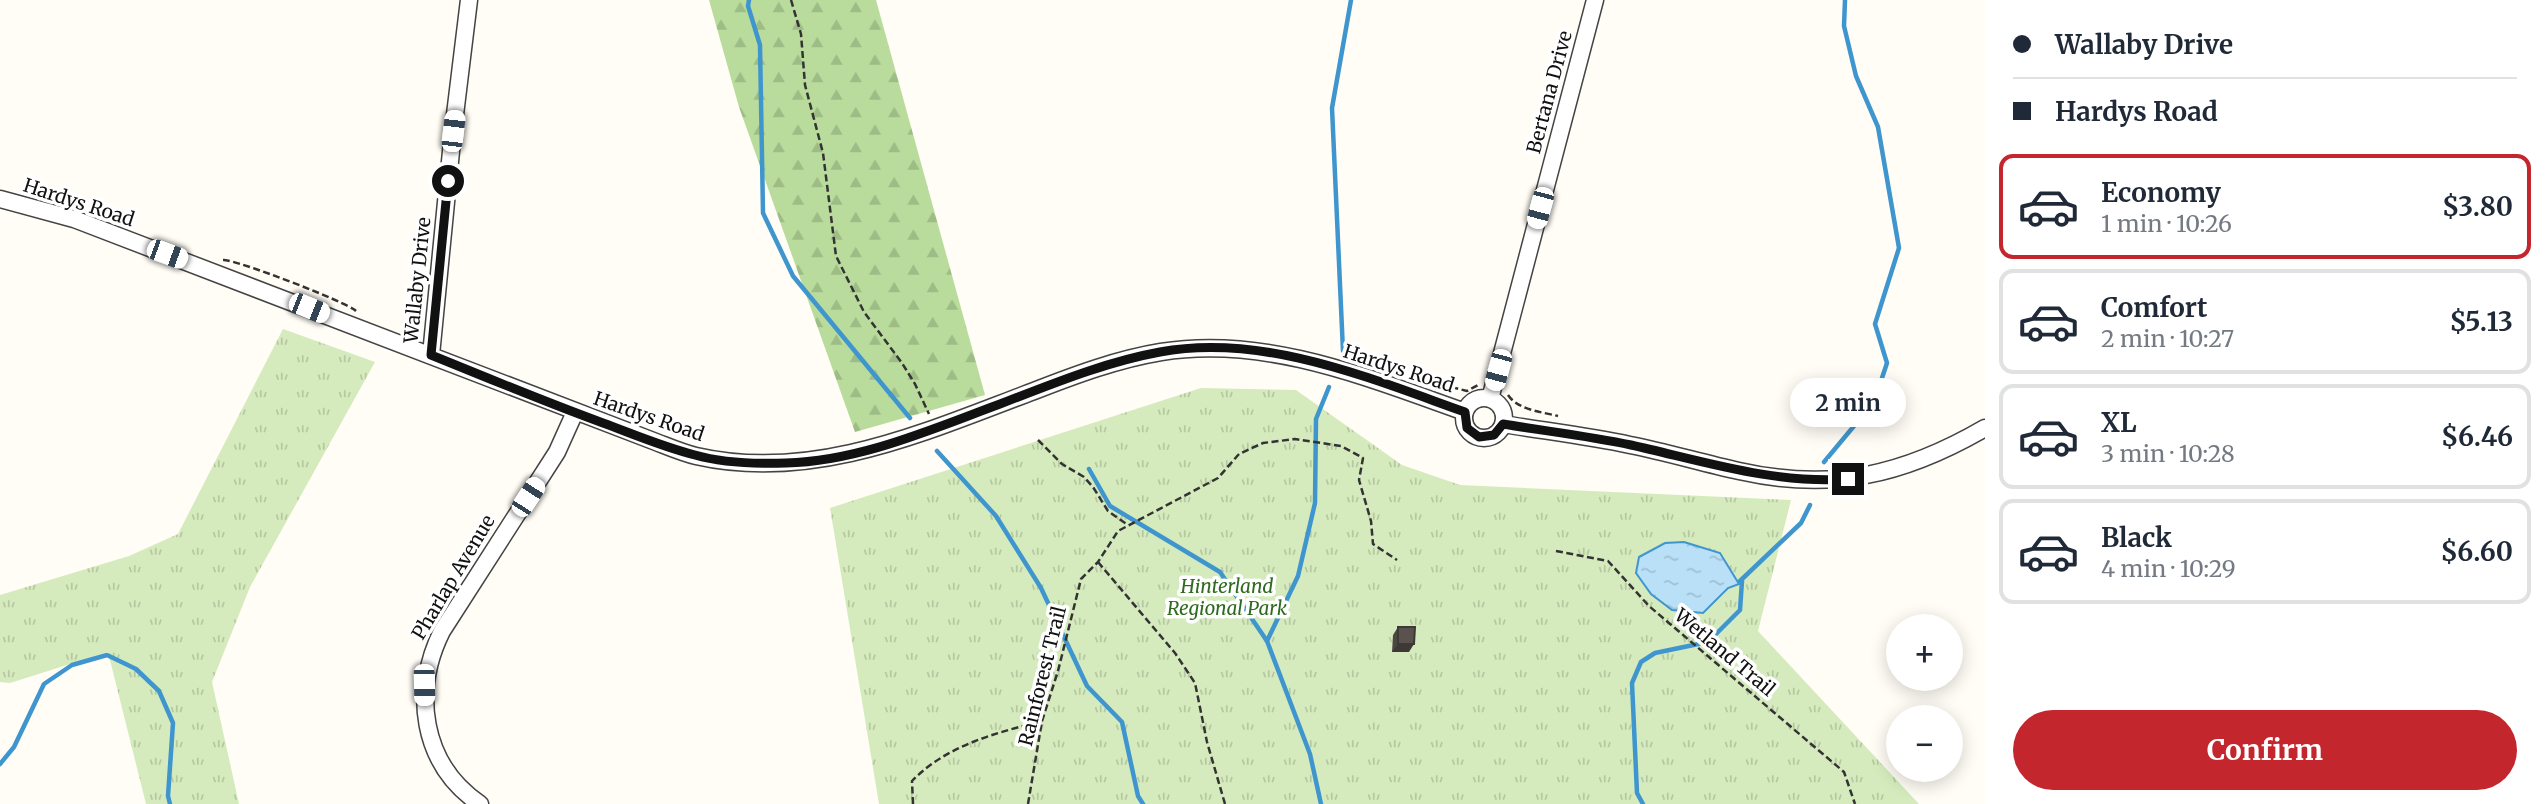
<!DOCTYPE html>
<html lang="en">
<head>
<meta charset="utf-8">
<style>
	:root { --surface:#fff; --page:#f6f6f7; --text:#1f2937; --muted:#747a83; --line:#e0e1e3; --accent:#c4262e }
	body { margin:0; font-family:Merriweather,serif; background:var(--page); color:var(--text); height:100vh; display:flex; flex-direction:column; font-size:26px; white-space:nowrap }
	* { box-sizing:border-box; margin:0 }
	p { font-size:23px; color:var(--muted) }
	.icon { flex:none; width:38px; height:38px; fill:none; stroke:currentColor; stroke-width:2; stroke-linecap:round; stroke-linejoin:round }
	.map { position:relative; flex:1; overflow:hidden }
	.sheet { display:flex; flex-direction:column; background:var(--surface); width:560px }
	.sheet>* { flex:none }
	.guide { display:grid; align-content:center; height:154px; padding:0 28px; background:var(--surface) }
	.controls { position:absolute; left:1886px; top:614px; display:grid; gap:14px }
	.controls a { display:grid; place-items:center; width:77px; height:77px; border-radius:50%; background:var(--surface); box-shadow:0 4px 18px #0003; font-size:35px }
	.end { position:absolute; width:32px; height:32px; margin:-16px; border:9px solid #111; background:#fff; box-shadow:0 0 0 4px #fff }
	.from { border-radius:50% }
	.bubble { position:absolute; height:49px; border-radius:24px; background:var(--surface); box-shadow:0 4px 18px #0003; font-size:23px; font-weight:700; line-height:49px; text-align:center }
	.car { position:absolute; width:21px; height:42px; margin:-21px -10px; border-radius:9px; box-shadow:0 0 5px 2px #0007; background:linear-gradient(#fff 24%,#345 0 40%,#fff 0 76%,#345 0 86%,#fff 0) }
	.guide b { display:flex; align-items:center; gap:24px; height:66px; font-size:26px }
	.guide b+b { border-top:2px solid var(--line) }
	.guide i { width:18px; height:18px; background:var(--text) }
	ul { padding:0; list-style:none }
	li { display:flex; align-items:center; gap:21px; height:105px; margin:0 14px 10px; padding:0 14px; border:4px solid var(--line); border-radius:14px }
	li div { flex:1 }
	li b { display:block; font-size:26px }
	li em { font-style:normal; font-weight:700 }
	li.on { border-color:var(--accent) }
	li>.icon { width:63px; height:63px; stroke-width:1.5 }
	.cta { display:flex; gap:14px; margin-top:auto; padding:14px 28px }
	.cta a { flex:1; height:80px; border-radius:42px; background:var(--accent); color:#fff; font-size:28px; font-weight:700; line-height:80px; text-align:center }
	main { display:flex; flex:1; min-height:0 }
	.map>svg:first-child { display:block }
	.grass { fill:url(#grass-tufts) }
	.forest { fill:url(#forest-firs) }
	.water { fill:url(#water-ripples); stroke:#3f96cf; stroke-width:2 }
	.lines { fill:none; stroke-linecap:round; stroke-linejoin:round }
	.stream { stroke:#3f96cf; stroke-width:4.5 }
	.street-casing { stroke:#444; stroke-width:19 }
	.path { stroke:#333; stroke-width:2.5; stroke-dasharray:7 3.5; stroke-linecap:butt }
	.street { stroke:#fff; stroke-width:16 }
	.wall { fill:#4d4742 }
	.shaded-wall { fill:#3f3936 }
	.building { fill:#5a524d; stroke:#3f3936; stroke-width:2 }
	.route { stroke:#111; stroke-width:9 }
	.labels { text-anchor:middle; stroke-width:7; stroke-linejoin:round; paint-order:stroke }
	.street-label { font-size:19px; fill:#111; stroke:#fff }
	.park-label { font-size:19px; font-style:italic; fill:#2f6b1f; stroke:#fff }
</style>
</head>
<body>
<main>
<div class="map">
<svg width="1985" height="804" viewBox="0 0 1985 804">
	<defs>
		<pattern id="grass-tufts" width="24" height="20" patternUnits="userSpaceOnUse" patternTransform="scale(1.75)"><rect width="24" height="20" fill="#d5ebbd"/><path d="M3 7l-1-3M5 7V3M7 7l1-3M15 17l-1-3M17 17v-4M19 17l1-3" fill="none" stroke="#b6c8a1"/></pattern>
		<pattern id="forest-firs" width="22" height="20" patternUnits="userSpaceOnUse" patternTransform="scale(1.75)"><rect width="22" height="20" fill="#b9dc9c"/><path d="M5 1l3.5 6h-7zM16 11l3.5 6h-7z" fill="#9ebc85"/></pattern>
		<pattern id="water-ripples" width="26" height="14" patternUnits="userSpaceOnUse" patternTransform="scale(1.75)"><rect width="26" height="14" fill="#b9e0f7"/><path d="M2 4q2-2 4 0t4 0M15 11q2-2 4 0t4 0" fill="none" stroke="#9ebfd3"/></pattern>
	</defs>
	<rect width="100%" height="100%" fill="#fffdf5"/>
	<path class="grass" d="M283,329L375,362L250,587L212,682L239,804H146L108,652L10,683L0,682V595L129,556L178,534Z
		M1201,388L1296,390L1402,465L1460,485L1791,500L1758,631L1919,804H879L830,508Z"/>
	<path class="forest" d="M709,0H876L985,395L855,432L739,107Z"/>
	<path class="water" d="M1684,542L1720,553L1739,584L1728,588L1703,613L1672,610L1651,594L1636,573L1639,557L1665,543Z"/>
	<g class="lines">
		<path class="stream" d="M749,0L748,6L760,45L763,213L793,276L910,418
			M1343,351L1332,108L1351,0
			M937,451L996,516L1041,588L1087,686L1122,722L1138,796L1143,804
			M1824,462L1874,402L1887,363L1875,324L1899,248L1878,127L1856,76L1844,26L1845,0
			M1089,469L1110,506L1220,572L1267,641L1310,754L1321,804
			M1740,581L1801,523L1810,505
			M1267,641L1298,576L1315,503L1316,419L1329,387
			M0,764L14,747L44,684L72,665L107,655L136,669L159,691L173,723L168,796L170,804
			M1643,804L1637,793L1632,683L1641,662L1655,653L1708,642L1740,610L1742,581"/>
		<g class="street-casing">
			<path id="street" d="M0,199L74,219L656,442C669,447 683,453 696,456C814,483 927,431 1034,391C1075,375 1118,359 1161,352C1266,335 1368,378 1465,412
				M431,355L453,131L469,0
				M1464 418a20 20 0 1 1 40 0a20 20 0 1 1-40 0Z
				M1490,399L1595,0
				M1503,424C1545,431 1588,436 1630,445C1666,452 1702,463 1739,471C1832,492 1904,475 1985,428
				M480,804C421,764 412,691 442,631L557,452L575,412"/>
		</g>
		<path class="path" d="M791,0L801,34L805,85L823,153L836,256L864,312L902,363L915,384L929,414
			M223,260C235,259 347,302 356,311
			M403,329L415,325L416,327
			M1431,382L1467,391L1478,385
			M1508,395C1518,410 1542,412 1558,416
			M1038,440L1062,464L1084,477L1093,487L1108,511L1128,525
			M1556,551L1608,561L1649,606L1844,772L1855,804
			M1098,562L1175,653L1195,683L1207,742L1225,804
			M913,804L912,781C947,745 996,733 1042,721
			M1028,804L1042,721L1058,671L1081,579L1098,562L1118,531L1218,478L1239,454L1263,443L1295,439L1341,446L1363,458L1359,480L1371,521L1373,544L1397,560"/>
		<use href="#street" class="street"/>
	</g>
	<path class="wall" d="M1398,627L1409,652H1392L1393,635Z"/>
	<path class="shaded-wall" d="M1398,644H1414L1409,652H1392Z"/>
	<path class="building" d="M1398,627H1415L1414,644H1398Z"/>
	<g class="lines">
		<path class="route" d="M448,181L431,355C488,378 545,402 603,423C633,434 663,447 695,455C723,463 757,464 786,463C860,461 932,429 1000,404C1052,384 1105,362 1160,352C1264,333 1369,378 1465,412L1467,428L1479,437L1494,435L1503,424C1545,431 1589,436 1631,445C1703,461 1773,484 1848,479"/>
	</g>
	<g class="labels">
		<g class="street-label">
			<text transform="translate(1549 92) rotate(-75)" y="7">Bertana Drive</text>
			<text transform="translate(79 202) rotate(18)" y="7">Hardys Road</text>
			<text transform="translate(417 280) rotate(-84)" y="7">Wallaby Drive</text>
			<text transform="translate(1399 368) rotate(18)" y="7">Hardys Road</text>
			<text transform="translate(649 416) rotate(19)" y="7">Hardys Road</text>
			<text transform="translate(453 577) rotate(-59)" y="7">Pharlap Avenue</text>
			<text transform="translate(1725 652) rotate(40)" y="7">Wetland Trail</text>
			<text transform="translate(1042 676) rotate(-76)" y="7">Rainforest Trail</text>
		</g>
		<g class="park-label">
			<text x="1227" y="593">Hinterland<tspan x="1227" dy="22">Regional Park</tspan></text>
		</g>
	</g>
</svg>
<div class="controls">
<a>+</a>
<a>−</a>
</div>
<i class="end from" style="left:448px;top:181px"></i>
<i class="end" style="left:1848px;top:479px"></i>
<div class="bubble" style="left:1790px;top:378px;width:116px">2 min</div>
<i class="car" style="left:453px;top:131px;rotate:7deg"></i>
<i class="car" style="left:1540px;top:208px;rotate:195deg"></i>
<i class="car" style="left:167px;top:254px;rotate:110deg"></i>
<i class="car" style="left:309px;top:308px;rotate:112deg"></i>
<i class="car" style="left:1498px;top:370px;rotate:195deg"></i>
<i class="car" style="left:528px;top:497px;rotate:33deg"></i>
<i class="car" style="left:424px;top:685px;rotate:179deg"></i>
</div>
<section class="sheet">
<div class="guide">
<b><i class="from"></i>Wallaby Drive</b>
<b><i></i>Hardys Road</b>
</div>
<ul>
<li class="on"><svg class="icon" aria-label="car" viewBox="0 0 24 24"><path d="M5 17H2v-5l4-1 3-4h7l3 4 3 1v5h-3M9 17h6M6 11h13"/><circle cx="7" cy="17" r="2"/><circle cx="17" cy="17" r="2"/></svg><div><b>Economy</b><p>1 min · 10:26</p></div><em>$3.80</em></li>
<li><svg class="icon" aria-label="car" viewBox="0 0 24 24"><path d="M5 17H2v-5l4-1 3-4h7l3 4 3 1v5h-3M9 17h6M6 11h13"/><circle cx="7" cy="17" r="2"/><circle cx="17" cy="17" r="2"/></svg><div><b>Comfort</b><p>2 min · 10:27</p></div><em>$5.13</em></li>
<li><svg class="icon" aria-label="car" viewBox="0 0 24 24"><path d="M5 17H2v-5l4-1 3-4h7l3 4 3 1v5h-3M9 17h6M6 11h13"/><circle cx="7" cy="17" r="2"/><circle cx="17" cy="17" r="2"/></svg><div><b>XL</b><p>3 min · 10:28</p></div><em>$6.46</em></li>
<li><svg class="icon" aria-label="car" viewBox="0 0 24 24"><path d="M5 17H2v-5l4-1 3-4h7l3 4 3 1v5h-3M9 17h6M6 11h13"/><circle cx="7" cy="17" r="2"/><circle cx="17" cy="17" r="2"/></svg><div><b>Black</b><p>4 min · 10:29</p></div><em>$6.60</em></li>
</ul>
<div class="cta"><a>Confirm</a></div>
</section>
</main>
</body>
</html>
